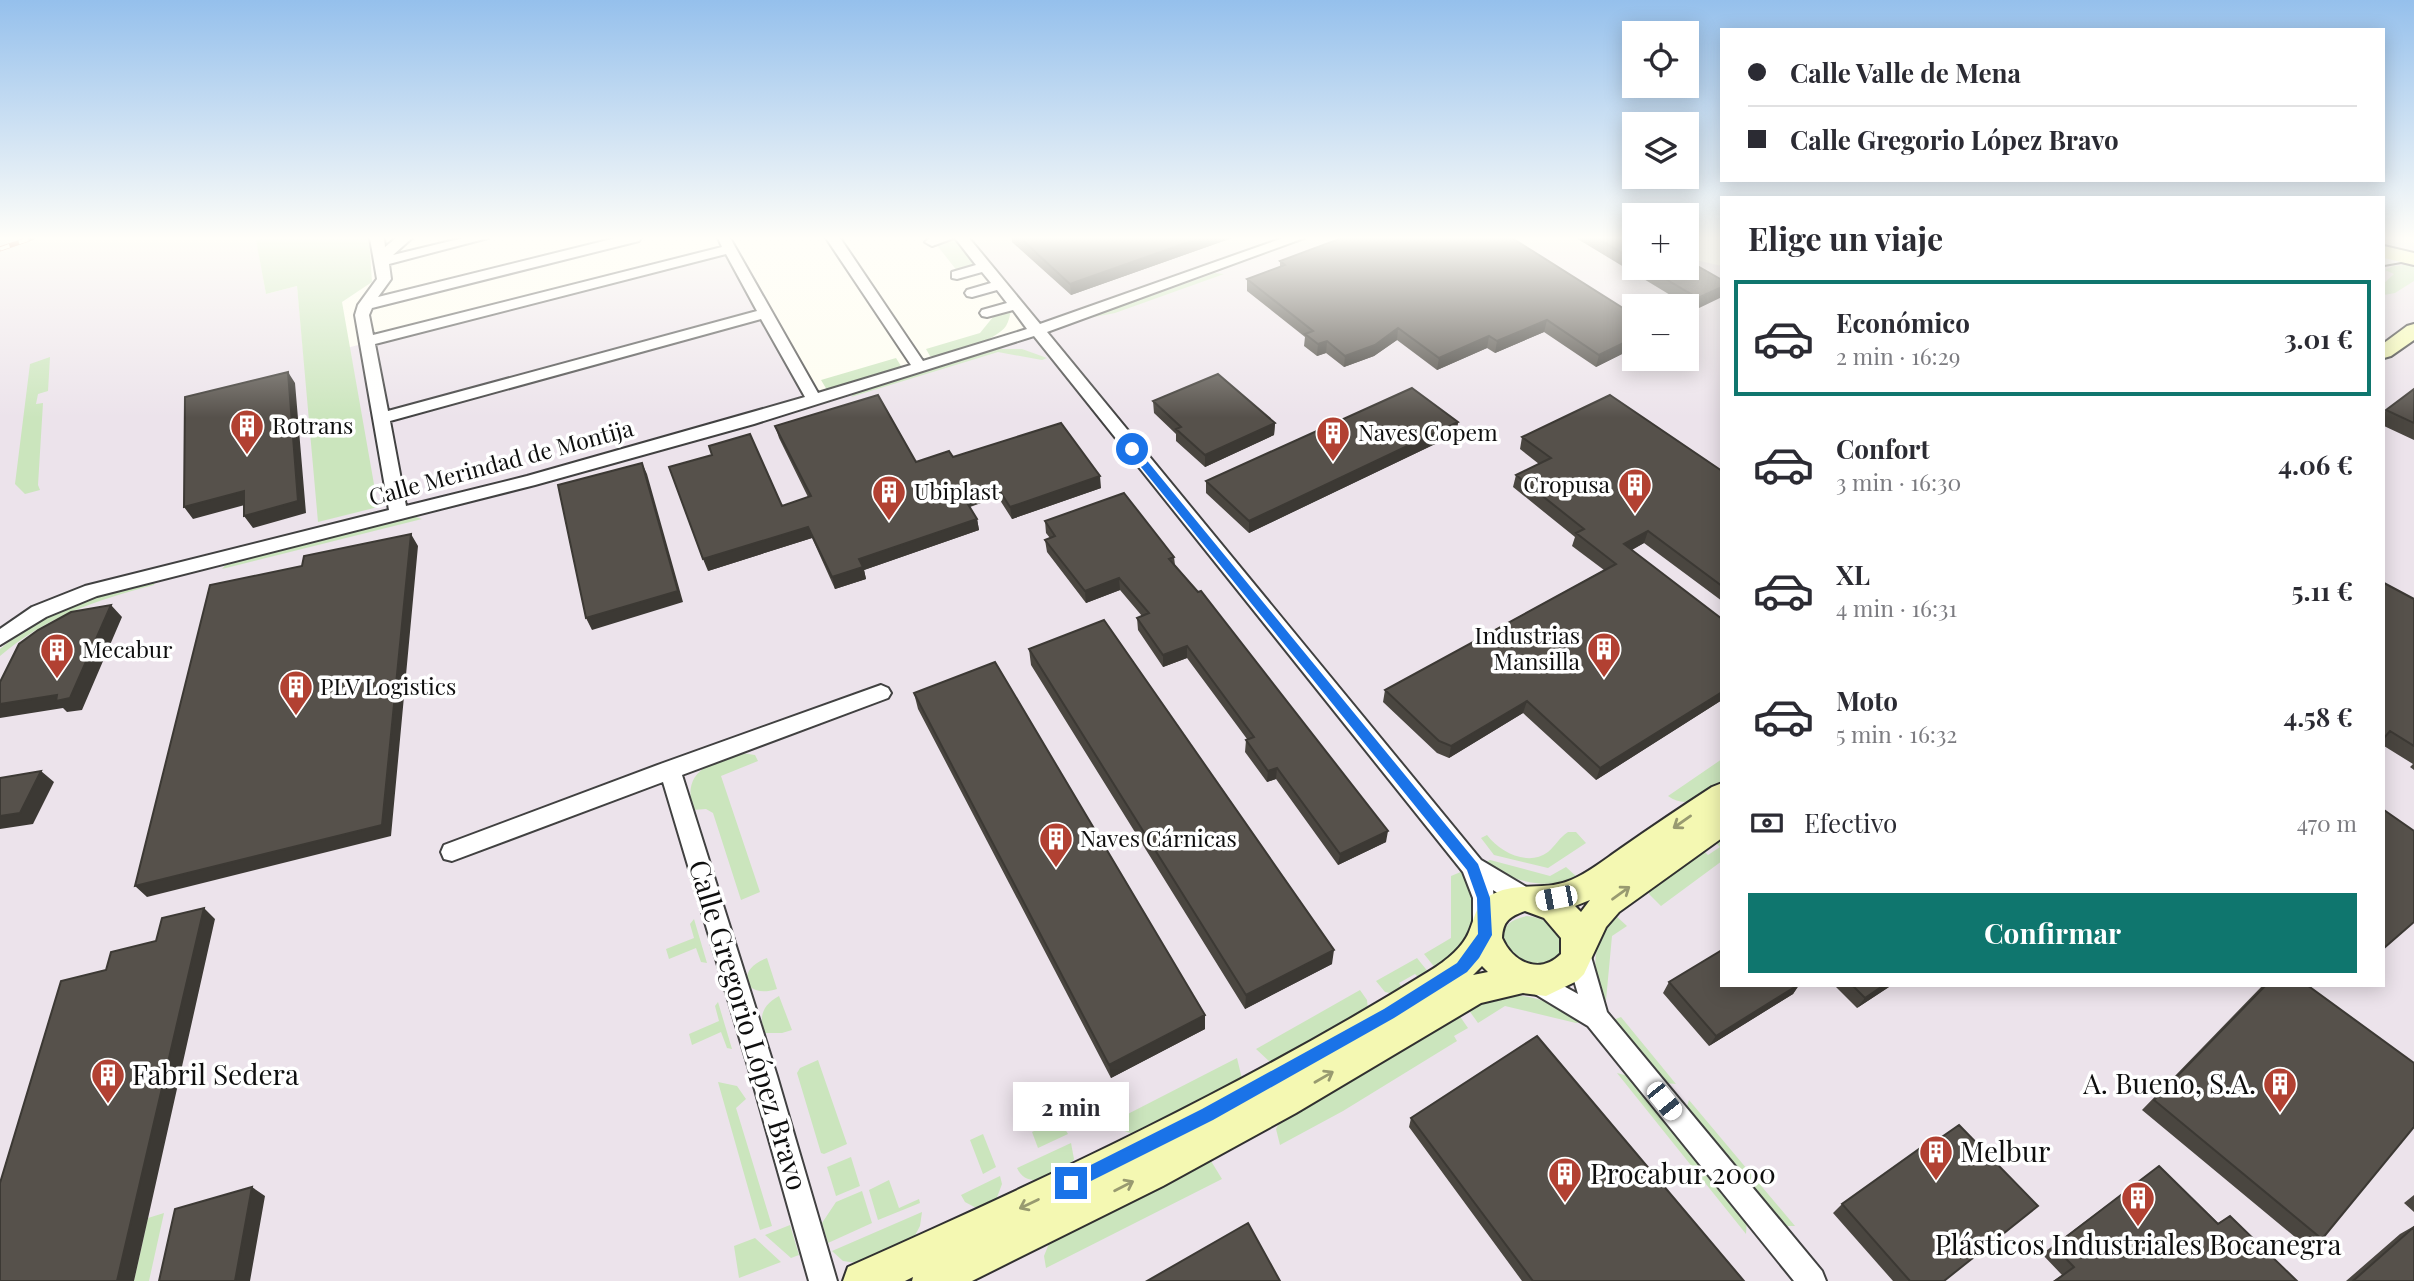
<!DOCTYPE html>
<html lang="es">
<head>
<meta charset="utf-8">
<style>
	:root { --surface:#fff; --page:#f2f2f3; --text:#2b2b33; --muted:#7c7c81; --line:#e1e1e2; --accent:#0f766e }
	body { margin:0; font-family:"Playfair Display",serif; background:var(--page); color:var(--text); height:100vh; display:flex; flex-direction:column; font-size:26px; white-space:nowrap }
	* { box-sizing:border-box; margin:0 }
	p { font-size:23px; color:var(--muted) }
	.icon { flex:none; width:38px; height:38px; fill:none; stroke:currentColor; stroke-width:2; stroke-linecap:round; stroke-linejoin:round }
	.map { position:relative; flex:1; overflow:hidden }
	.side { position:absolute; left:1720px; top:196px; width:665px; height:791px; display:flex; flex-direction:column; background:var(--surface); border-radius:0px; box-shadow:0 4px 18px #0003 }
	.side>* { flex:none }
	.hud { position:absolute; left:1720px; top:28px; width:665px; height:154px; border-radius:0px; box-shadow:0 4px 18px #0003; display:grid; align-content:center; height:154px; padding:0 28px; background:var(--surface) }
	.tools { position:absolute; left:1622px; top:21px; display:grid; gap:14px }
	.tools a { display:grid; place-items:center; width:77px; height:77px; border-radius:0px; background:var(--surface); box-shadow:0 4px 18px #0003; font-size:35px }
	.end { position:absolute; width:32px; height:32px; margin:-16px; border:9px solid #1a73e8; background:#fff; box-shadow:0 0 0 4px #fff }
	.from { border-radius:50% }
	.bubble { position:absolute; height:49px; border-radius:0px; background:var(--surface); box-shadow:0 4px 18px #0003; font-size:23px; font-weight:700; line-height:49px; text-align:center }
	.car { position:absolute; width:21px; height:42px; margin:-21px -10px; border-radius:9px; box-shadow:0 0 5px 2px #0007; background:linear-gradient(#fff 24%,#345 0 40%,#fff 0 76%,#345 0 86%,#fff 0) }
	.hud b { display:flex; align-items:center; gap:24px; height:66px; font-size:26px }
	.hud b+b { border-top:2px solid var(--line) }
	.hud i { width:18px; height:18px; background:var(--text) }
	ul { padding:0; list-style:none }
	li { display:flex; align-items:center; gap:21px; height:116px; margin:0 14px 10px; padding:0 14px; border:4px solid transparent; border-radius:0px }
	li div { flex:1 }
	li b { display:block; font-size:26px }
	li em { font-style:normal; font-weight:700 }
	li.active { border-color:var(--accent) }
	li>.icon { width:63px; height:63px; stroke-width:1.5 }
	h2 { padding:0 28px; font-size:32px; line-height:84px }
	.pay { display:flex; align-items:center; gap:18px; height:77px; padding:0 28px; font-size:26px }
	.pay p { margin-inline-start:auto }
	.primary-button { display:flex; gap:14px; margin-top:auto; padding:14px 28px }
	.primary-button a { flex:1; height:80px; border-radius:0px; background:var(--accent); color:#fff; font-size:28px; font-weight:700; line-height:80px; text-align:center }
	.map>svg:first-child { display:block }
	.industrial { fill:#ece3eb; fill-rule:evenodd }
	.green { fill:#cbe5bd }
	.lines { fill:none; stroke-linecap:round; stroke-linejoin:round }
	.street-casing { stroke:#414141; stroke-width:4 }
	.secondary-casing { stroke:#303030; stroke-width:4 }
	.street { fill:#fff; fill-rule:evenodd }
	.secondary { fill:#f4f8b2; fill-rule:evenodd }
	.rail-casing { stroke:#b24132; stroke-width:5 }
	.rail { stroke:#fff; stroke-width:3.5; stroke-dasharray:10; stroke-linecap:butt }
	.wall { fill:#4a4640 }
	.shaded-wall { fill:#3c3934 }
	.building { fill:#56514b; stroke:#3c3934; stroke-width:2 }
	.oneway { stroke:#989a70 }
	.route { fill:#1a73e8 }
	.labels { text-anchor:middle; stroke-width:7; stroke-linejoin:round; paint-order:stroke }
	.poi-label { font-size:23px; fill:#0e0e0e; stroke:#fff; text-anchor:start }
	.street-label { font-size:23px; fill:#0e0e0e; stroke:#fff }
	.near-street-label { font-size:28px; fill:#0e0e0e; stroke:#fff }
	.near-poi-label { font-size:28px; fill:#0e0e0e; stroke:#fff; text-anchor:start }
</style>
</head>
<body>
<div class="map">
<svg width="2414" height="1281" viewBox="0 0 2414 1281">
	<rect width="100%" height="100%" fill="#fefdf1"/>
	<path class="industrial" d="M0,238H256L266,294L297,286L304,359L730,249L815,400L1035,331L962,238H1634V268H1687V258L1722,266V985H2384V238H2414V1281H0ZM1634,306H1687V359H1634Z"/>
	<path class="green" d="M263,238H369L372,282L342,302L378,507L318,522L297,286L266,294L256,240Z
		M955,239L978,266L958,272L936,244Z
		M2414,264V281L2395,293L2384,295V283L2394,274L2385,270L2393,266Z
		M1215,273L1224,274L1115,313L1089,318Z
		M1011,310C1010,315 1009,321 1006,326C997,340 945,359 930,356L926,349L980,333L993,317L991,315Z
		M996,349H1022L1047,358L1042,360L998,352L851,397L855,393Z
		M50,357L48,391L38,394L36,404L43,403L38,485L40,490L25,494L15,484L30,364Z
		M896,358L901,366L895,370L830,390H827L821,380Z
		M413,516L422,519L222,569L227,563Z
		M151,581L155,582L154,585C96,600 46,617 0,656V649C44,612 96,595 151,581Z
		M741,753L755,755L758,761L721,776L760,892L741,900L713,813L706,809L693,810C682,770 709,764 741,753Z
		M1722,759V782C1705,794 1689,811 1668,796Z
		M1568,832H1576L1586,843L1548,868L1494,855L1481,838L1487,835C1500,852 1528,867 1548,852C1556,845 1559,838 1568,832Z
		M1722,836V861L1661,906L1649,894L1650,888L1703,850L1708,855L1720,847L1715,842Z
		M1490,860L1550,876L1566,867L1578,878C1542,891 1514,880 1481,864Z
		M1463,871C1471,890 1482,920 1469,940C1461,951 1446,960 1436,969L1424,954L1451,938V876Z
		M1615,915L1627,926L1612,936L1605,1011C1593,973 1588,947 1615,915Z
		M1527,916C1546,918 1562,929 1561,949C1542,998 1466,927 1527,916Z
		M694,919L707,963L701,962L696,948L669,959L666,949L694,938L690,924Z
		M767,958L777,989C743,1000 735,969 767,958Z
		M1417,958L1429,973L1420,979L1415,974L1399,983L1403,989L1395,994L1385,992L1376,981Z
		M1360,990L1367,1000L1368,1009L1278,1061L1270,1062L1256,1049Z
		M1511,995C1540,996 1559,1006 1583,1022L1576,1023L1505,1006L1478,1023L1468,1009L1479,1004Z
		M779,996L792,1030L782,1033H765C758,1016 763,1005 779,996Z
		M718,1002L732,1049L727,1048L721,1032L692,1045L689,1034L719,1021L715,1006Z
		M1459,1015L1468,1028L1454,1036L1457,1041L1343,1111L1280,1145L1276,1129L1281,1120Z
		M1621,1017L1676,1084L1665,1083L1613,1020Z
		M1237,1058L1242,1079L1135,1135L1122,1130L1118,1119Z
		M818,1060L847,1144L824,1154L821,1153L797,1073L800,1068Z
		M1617,1073L1632,1077L1747,1219L1746,1234Z
		M718,1082L737,1086L746,1099L736,1108L772,1226L760,1230Z
		M1689,1100L1795,1226H1784L1686,1109Z
		M1059,1119L1068,1134L1038,1148L1032,1132Z
		M983,1134L996,1167L983,1174L970,1140Z
		M1071,1143L1074,1159C1065,1176 1027,1192 1017,1168Z
		M851,1157L860,1186L836,1196L827,1167Z
		M1206,1160L1211,1161L1222,1179L1046,1268L1044,1256L1050,1241Z
		M1000,1176L1002,1184L996,1200L978,1209L965,1202L961,1195Z
		M889,1180L899,1208L919,1199L920,1203L878,1220L869,1190Z
		M862,1191L872,1223L828,1243L822,1223L836,1202Z
		M922,1212L920,1226L912,1241L857,1263L843,1261L832,1251Z
		M164,1213L149,1281H134L148,1218Z
		M790,1225L799,1255L791,1258L765,1235Z
		M755,1238L781,1262L739,1278L734,1246Z"/>
	<g class="lines">
		<g class="street-casing">
			<path id="street" d="M370,238H384L385,247L396,238H412L393,255L463,238H488L389,264L391,279L378,297L616,238H641L639,241L372,308L369,315L373,335L722,247L718,238H730L818,393L911,365L826,238H840L923,361L1027,329L1013,310L987,317L982,316L980,313L982,310L1007,303L997,290L972,297L967,296L965,293L967,290L991,283L982,272L957,279L952,278V272L976,265L955,238H969L1040,324L1283,238H1304L1047,332L1481,860L1533,891L1536,898L1533,905C1518,910 1505,898 1493,890L1497,924L1493,931L1485,934L1477,931L1473,924V898L1463,872L1034,336L754,424L535,485L97,596L46,617L0,645V629L32,607L85,586L389,510L355,315L358,305L377,279ZM726,254L757,311L388,411L375,344ZM761,319L805,397L527,476L406,506L390,421Z
				M954,238L932,246L925,242L930,238Z
				M2402,254L2407,255V261L2384,265V257Z
				M881,685L888,688L891,693L888,698L682,775L777,1076L837,1281H809L751,1076L663,782L452,861L444,859L441,852L444,845L663,763Z
				M1578,942L1586,946L1590,953L1607,1012L1822,1271L1826,1281H1794L1588,1026L1525,988L1521,980L1525,972L1533,969L1578,994L1566,953L1570,946Z"/>
		</g>
		<g class="secondary-casing">
			<path id="secondary" d="M2384,246L2414,253V265L2384,258Z
				M2414,324V340L2391,356L2384,358V343L2407,326Z
				M1722,783V838L1619,912L1606,927L1584,974L1577,981L1546,996L1523,993L1481,1003L1296,1113L1163,1186L972,1281H912L913,1277L905,1281H843L848,1267C1046,1179 1244,1086 1428,972C1443,963 1462,949 1469,932C1475,919 1475,905 1489,896C1516,880 1544,892 1571,880C1588,873 1604,860 1620,849C1650,828 1681,807 1712,787ZM1590,900L1581,912L1575,906ZM1525,911L1544,918L1561,938V954C1540,975 1513,963 1502,938C1503,921 1509,917 1525,911ZM1482,966L1488,972L1473,975Z"/>
		</g>
		<use href="#street" class="street"/>
		<use href="#secondary" class="secondary"/>
		<g class="rail-casing">
			<path id="rail" d="M0,249L32,238"/>
		</g>
		<use href="#rail" class="rail"/>
	</g>
	<path class="wall" d="M1012,238H1232L1071,295L1012,242Z
		M1576,238H1634V268H1687L1722,280L1695,310Z
		M1280,261L1634,315V348L1596,367L1544,332L1495,353L1487,348L1437,370L1397,340L1374,356L1344,367L1326,353L1317,356L1304,346L1305,337L1247,291V279L1280,267Z
		M2414,389V440L2384,426V413L2386,410Z
		M1153,401L1275,423L1274,435L1205,467L1176,441V434L1154,413Z
		M1458,422L1456,434L1249,533L1206,493V481Z
		M775,426L916,462L953,457L1101,488L1012,519L998,497L970,507L977,519L979,530L864,570L866,579L835,589L812,538L708,571L782,506L808,497L779,438Z
		M1522,437L1722,471V601L1644,543L1632,550L1722,619V700L1596,780L1523,713L1449,758L1437,753L1383,702L1385,690L1604,570L1572,546L1575,537L1513,487L1516,475L1539,464L1520,449Z
		M1045,521L1174,557L1175,565L1386,842L1338,865L1276,779L1267,782L1245,752L1246,740L1247,739L1187,658L1163,667L1138,630L1137,618L1142,616L1120,590L1086,603L1047,552L1045,540L1050,538L1046,533Z
		M2384,583L2414,599V770L2410,767L2413,764L2384,746Z
		M1029,649L1332,964L1245,1009L1031,665Z
		M914,693L1205,1029L1111,1078L918,709Z
		M1669,982L1722,985H1799L1793,994L1709,1046L1663,993Z
		M1834,985H1892L1857,1008Z
		M2263,985H2307L2322,1239L2307,1247L2142,1110Z
		M1411,1118L1744,1281H1522L1409,1127Z
		M2159,1166L2218,1223L2230,1216L2297,1281H2053L2062,1275L2042,1254Z
		M2414,1195V1212L2404,1203Z
		M1842,1204L1944,1281H1893L1833,1213Z
		M2414,1226V1281H2346L2400,1234Z"/>
	<path class="shaded-wall" d="M1200,238H1232L1071,295L1070,284Z
		M1722,287V297L1695,310L1698,298Z
		M1547,320L1544,332L1495,353L1497,341Z
		M1398,328L1397,340L1374,356L1344,367L1345,356Z
		M1489,336L1487,348L1437,370L1439,358Z
		M1634,338V348L1596,367L1599,355Z
		M1327,341L1326,353L1317,356L1318,344Z
		M288,372L295,383L306,513L253,528L244,516Z
		M1458,422L1456,434L1249,533V521Z
		M1275,423L1274,435L1205,467V455Z
		M642,463L647,474L683,602L592,630L586,618Z
		M1100,476L1101,488L1012,519L1010,507Z
		M996,485L998,497L965,508L963,496Z
		M244,491L252,503L193,519L184,507Z
		M977,519L979,530L864,570L866,579L835,589L832,577L859,559Z
		M808,527L812,538L708,571L703,559Z
		M1648,531L1644,543L1620,556L1624,544Z
		M411,534L418,546L391,836L147,897L135,886Z
		M1119,578L1120,590L1086,603L1085,591Z
		M111,605L122,617L82,710L67,712L63,708L0,718V704Z
		M1187,646V658L1163,667V655Z
		M1722,692V700L1596,780L1600,768Z
		M1527,701L1523,713L1449,758L1451,746Z
		M1277,768L1276,779L1267,782L1268,771Z
		M41,771L54,782L33,824L0,829V816Z
		M1388,831L1386,842L1338,865L1340,854Z
		M204,908L215,919L134,1281H117Z
		M1334,950L1332,964L1245,1009L1246,995Z
		M1798,985H1799L1793,994L1709,1046L1716,1036Z
		M1884,985H1892L1857,1008L1865,998Z
		M1205,1015V1029L1111,1078L1109,1065Z
		M252,1187L265,1196L250,1281H235Z"/>
	<path class="building" d="M1020,238H1200L1070,284Z
		M1342,238H1512L1634,315V338L1599,355L1547,320L1497,341L1489,336L1439,358L1398,328L1375,345L1345,356L1327,341L1318,344L1305,334L1313,331L1247,279L1285,265L1280,261Z
		M1597,238H1634V260Z
		M1687,260L1722,280V287L1698,298L1647,268H1687Z
		M288,372L298,501L244,516V491L184,507L185,397Z
		M1218,374L1275,423L1205,455L1176,429L1181,427L1153,401Z
		M1412,388L1458,422L1249,521L1206,481Z
		M2414,389V423L2386,410Z
		M878,395L916,462L949,451L953,457L1061,423L1100,476L1010,507L996,485L963,496L977,519L859,559L863,567L832,577L808,527L703,559L669,467L712,455L709,446L750,434L782,506L811,496L775,426Z
		M1610,395L1722,471V586L1648,531L1624,544L1722,619V692L1600,768L1527,701L1451,746L1439,741L1385,690L1616,564L1576,533L1584,529L1516,475L1551,458L1522,437Z
		M642,463L678,591L586,618L558,485Z
		M1124,493L1174,557L1169,559L1198,592L1201,591L1388,831L1340,854L1277,768L1268,771L1246,740L1254,737L1187,646L1163,655L1137,618L1149,613L1119,578L1085,591L1045,540L1055,536L1045,521Z
		M411,534L382,825L135,886L210,585L302,566L304,556Z
		M2384,583L2414,599V746L2390,731L2384,738Z
		M111,605L70,698L56,701L57,695L0,704V682L19,644L38,630L71,612Z
		M1104,620L1334,950L1246,995L1029,649Z
		M995,662L1205,1015L1109,1065L914,693Z
		M41,771L20,813L0,816V778Z
		M2384,810L2414,831V922L2384,948Z
		M204,908L117,1281H0V1183L61,981L106,970L111,952L156,941L162,918Z
		M1722,950V985H1798L1716,1036L1669,982Z
		M1852,985H1884L1865,998Z
		M2266,985H2307L2414,1063V1127L2322,1239L2154,1100Z
		M1537,1036L1744,1281H1533L1411,1118Z
		M1959,1125L2038,1206L1944,1281H1910L1842,1204L1933,1139L1936,1141Z
		M2159,1166L2218,1224L2230,1216L2297,1281H2055L2074,1267L2054,1246Z
		M252,1187L235,1281H159L175,1209Z
		M1248,1223L1280,1281H1147Z
		M2414,1227V1281H2353Z"/>
	<defs><path id="oneway-shaft" d="M-6 0H5M1.5-3L5.5 0L1.5 3" fill="none" stroke-width="1.6" stroke-linecap="round" stroke-linejoin="round" transform="scale(1.75)"/></defs>
	<g class="oneway">
		<use href="#oneway-shaft" transform="translate(1682 822) rotate(145)"/>
		<use href="#oneway-shaft" transform="translate(1621 893) rotate(-36)"/>
		<use href="#oneway-shaft" transform="translate(1324 1077) rotate(-30)"/>
		<use href="#oneway-shaft" transform="translate(1124 1186) rotate(-27)"/>
		<use href="#oneway-shaft" transform="translate(1029 1204) rotate(154)"/>
	</g>
	<linearGradient id="sky" x2="0" y2="1"><stop stop-color="#95c0ec"/><stop offset="0.57" stop-color="#fffef9"/><stop offset="1" stop-color="#fffef9" stop-opacity="0"/></linearGradient>
	<rect width="2414" height="418" fill="url(#sky)"/>
	<path class="route" d="M1128,446H1135L1478,864L1490,898L1492,935L1479,958L1467,972L1394,1018L1213,1120L1071,1191L1065,1189L1063,1183L1065,1178L1202,1109L1384,1009L1457,963L1478,934L1477,898L1467,870L1128,451Z"/>
	<defs>
		<g id="building-pin" transform="scale(1.75)"><path d="M0 17L-7.5 6A9.5 9.5 0 1 1 7.5 6Z" fill="#b24132" stroke="#fff"/><path d="M-4-6H4V6H1V3H-1V6H-4ZM-2.5-4.3h1.7v1.8h-1.7ZM.8-4.3h1.7v1.8H.8ZM-2.5-1h1.7V.8h-1.7ZM.8-1h1.7V.8H.8Z" fill="#fff"/></g>
	</defs>
	<g fill-rule="evenodd">
		<use href="#building-pin" x="247" y="426"/>
		<use href="#building-pin" x="1333" y="433"/>
		<use href="#building-pin" x="1635" y="485"/>
		<use href="#building-pin" x="889" y="492"/>
		<use href="#building-pin" x="1604" y="649"/>
		<use href="#building-pin" x="57" y="650"/>
		<use href="#building-pin" x="296" y="687"/>
		<use href="#building-pin" x="1056" y="839"/>
		<use href="#building-pin" x="108" y="1075"/>
		<use href="#building-pin" x="2280" y="1084"/>
		<use href="#building-pin" x="1936" y="1152"/>
		<use href="#building-pin" x="1565" y="1174"/>
		<use href="#building-pin" x="2138" y="1198"/>
	</g>
	<g class="labels">
		<g class="poi-label">
			<text x="272" y="434">Rotrans</text>
			<text x="1358" y="441">Naves Copem</text>
			<text x="1610" y="493" text-anchor="end">Cropusa</text>
			<text x="914" y="500">Ubiplast</text>
			<text x="1580" y="644" text-anchor="end">Industrias<tspan x="1580" dy="26">Mansilla</tspan></text>
			<text x="82" y="658">Mecabur</text>
			<text x="320" y="695">PLV Logistics</text>
			<text x="1080" y="847">Naves Cárnicas</text>
		</g>
		<g class="street-label">
			<text transform="translate(501 463) rotate(-15)" y="8">Calle Merindad de Montija</text>
		</g>
		<g class="near-street-label">
			<text transform="translate(748 1025) rotate(73)" y="10">Calle Gregorio López Bravo</text>
		</g>
		<g class="near-poi-label">
			<text x="132" y="1085">Fabril Sedera</text>
			<text x="2256" y="1094" text-anchor="end">A. Bueno, S.A.</text>
			<text x="1960" y="1162">Melbur</text>
			<text x="1590" y="1184">Procabur 2000</text>
			<text x="2138" y="1255" text-anchor="middle">Plásticos Industriales Bocanegra</text>
		</g>
	</g>
</svg>
<div class="tools">
<a><svg class="icon" aria-label="locate" viewBox="0 0 24 24"><circle cx="12" cy="12" r="6"/><path d="M12 2v4M12 18v4M2 12h4M18 12h4"/></svg></a>
<a><svg class="icon" aria-label="layers" viewBox="0 0 24 24"><path d="M12 4l9 5-9 5-9-5zM3 14l9 5 9-5"/></svg></a>
<a>+</a>
<a>−</a>
</div>
<i class="end from" style="left:1132px;top:449px"></i>
<i class="end" style="left:1071px;top:1183px"></i>
<div class="bubble" style="left:1013px;top:1082px;width:116px">2 min</div>
<i class="car" style="left:1556px;top:898px;rotate:259deg"></i>
<i class="car" style="left:1664px;top:1101px;rotate:141deg"></i>
<div class="hud">
<b><i class="from"></i>Calle Valle de Mena</b>
<b><i></i>Calle Gregorio López Bravo</b>
</div>
<section class="side">
<h2>Elige un viaje</h2>
<ul>
<li class="active"><svg class="icon" aria-label="car" viewBox="0 0 24 24"><path d="M5 17H2v-5l4-1 3-4h7l3 4 3 1v5h-3M9 17h6M6 11h13"/><circle cx="7" cy="17" r="2"/><circle cx="17" cy="17" r="2"/></svg><div><b>Económico</b><p>2 min · 16:29</p></div><em>3.01 €</em></li>
<li><svg class="icon" aria-label="car" viewBox="0 0 24 24"><path d="M5 17H2v-5l4-1 3-4h7l3 4 3 1v5h-3M9 17h6M6 11h13"/><circle cx="7" cy="17" r="2"/><circle cx="17" cy="17" r="2"/></svg><div><b>Confort</b><p>3 min · 16:30</p></div><em>4.06 €</em></li>
<li><svg class="icon" aria-label="car" viewBox="0 0 24 24"><path d="M5 17H2v-5l4-1 3-4h7l3 4 3 1v5h-3M9 17h6M6 11h13"/><circle cx="7" cy="17" r="2"/><circle cx="17" cy="17" r="2"/></svg><div><b>XL</b><p>4 min · 16:31</p></div><em>5.11 €</em></li>
<li><svg class="icon" aria-label="car" viewBox="0 0 24 24"><path d="M5 17H2v-5l4-1 3-4h7l3 4 3 1v5h-3M9 17h6M6 11h13"/><circle cx="7" cy="17" r="2"/><circle cx="17" cy="17" r="2"/></svg><div><b>Moto</b><p>5 min · 16:32</p></div><em>4.58 €</em></li>
</ul>
<div class="pay"><svg class="icon" aria-label="cash" viewBox="0 0 24 24"><path d="M3 7h18v10H3z"/><circle cx="12" cy="12" r="2"/></svg>Efectivo<p>470 m</p></div>
<div class="primary-button"><a>Confirmar</a></div>
</section>
</div>
</body>
</html>
